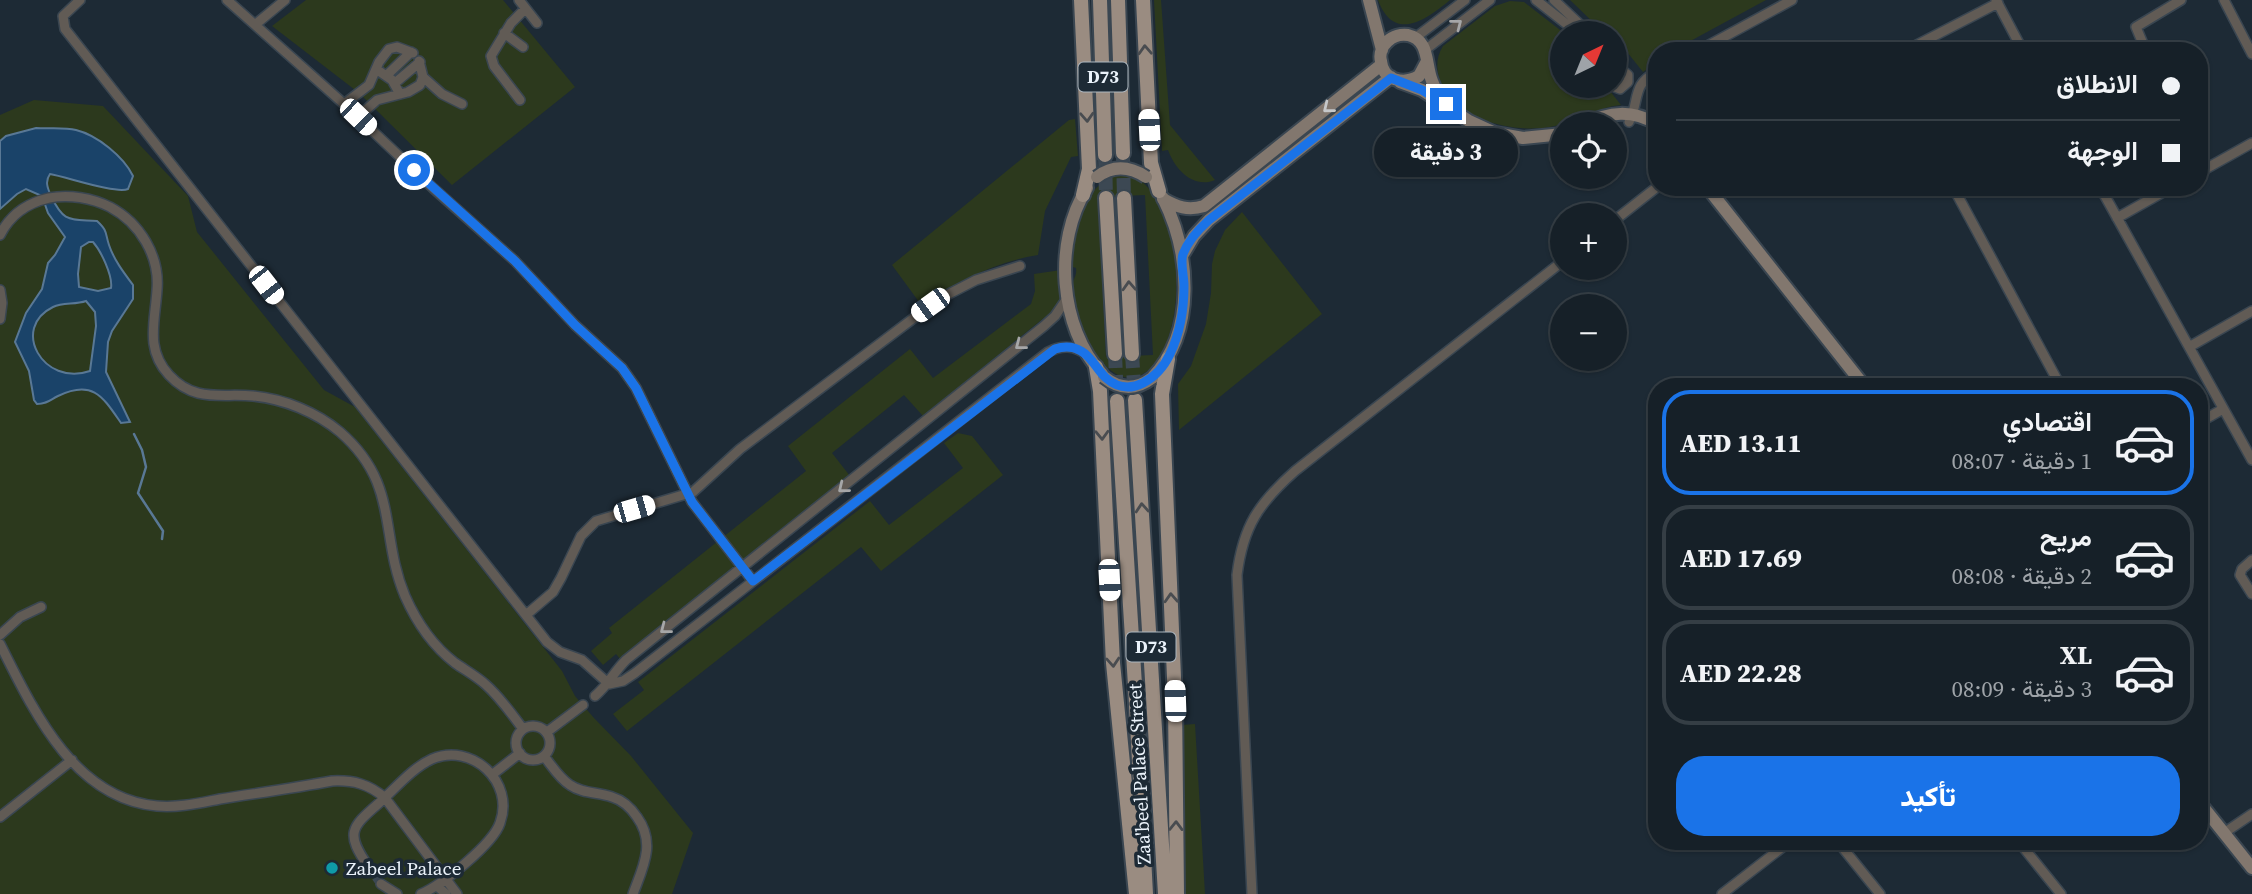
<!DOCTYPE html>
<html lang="ar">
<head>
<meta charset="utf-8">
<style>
	:root { --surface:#162028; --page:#1f2830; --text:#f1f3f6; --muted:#9ea3a8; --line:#353e45; --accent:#1a73e8 }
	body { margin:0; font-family:"Source Serif 4",Vazirmatn,serif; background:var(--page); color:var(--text); direction:rtl; height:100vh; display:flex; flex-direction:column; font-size:26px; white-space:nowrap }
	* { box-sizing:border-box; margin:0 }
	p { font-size:23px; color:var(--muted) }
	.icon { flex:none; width:38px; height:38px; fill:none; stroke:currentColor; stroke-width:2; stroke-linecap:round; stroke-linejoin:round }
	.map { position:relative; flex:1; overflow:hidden; direction:ltr }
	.side { position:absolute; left:1648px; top:378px; width:560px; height:472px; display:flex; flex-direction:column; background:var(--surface); border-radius:28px; box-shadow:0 2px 5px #0004,0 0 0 2px var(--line); direction:rtl }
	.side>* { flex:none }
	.guide { position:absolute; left:1648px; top:42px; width:560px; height:154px; border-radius:28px; box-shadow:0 2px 5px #0004,0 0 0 2px var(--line); direction:rtl; display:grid; align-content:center; height:154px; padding:0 28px; background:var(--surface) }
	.needle { width:46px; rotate:43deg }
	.tools { position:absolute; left:1550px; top:21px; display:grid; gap:14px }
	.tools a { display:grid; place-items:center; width:77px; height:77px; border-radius:50%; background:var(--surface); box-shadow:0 2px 5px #0004,0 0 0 2px var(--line); font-size:35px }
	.end { position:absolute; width:32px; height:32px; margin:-16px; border:9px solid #1a73e8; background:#fff; box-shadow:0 0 0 4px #fff }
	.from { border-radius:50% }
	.bubble { position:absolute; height:49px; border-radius:24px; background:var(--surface); box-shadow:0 2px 5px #0004,0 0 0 2px var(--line); font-size:23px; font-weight:800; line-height:49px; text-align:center; direction:rtl }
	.car { position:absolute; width:21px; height:42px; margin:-21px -10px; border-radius:9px; box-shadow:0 0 5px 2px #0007; background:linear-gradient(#fff 24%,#345 0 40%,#fff 0 76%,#345 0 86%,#fff 0) }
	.guide b { display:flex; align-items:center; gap:24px; height:66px; font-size:26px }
	.guide b+b { border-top:2px solid var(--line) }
	.guide i { width:18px; height:18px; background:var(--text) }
	ul { padding:12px 0 0; list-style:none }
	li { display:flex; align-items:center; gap:21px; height:105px; margin:0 14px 10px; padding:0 14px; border:4px solid var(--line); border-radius:28px }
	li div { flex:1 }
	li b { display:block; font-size:26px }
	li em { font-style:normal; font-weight:800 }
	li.on { border-color:var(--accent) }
	li>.icon { width:63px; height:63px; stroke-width:1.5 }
	.cta { display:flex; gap:14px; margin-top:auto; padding:14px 28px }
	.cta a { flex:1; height:80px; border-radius:28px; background:var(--accent); color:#fff; font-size:28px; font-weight:800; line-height:80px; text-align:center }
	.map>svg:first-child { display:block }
	.green { fill:#2c391d; fill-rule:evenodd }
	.water { fill:#1a4369; stroke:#597895; stroke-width:2; fill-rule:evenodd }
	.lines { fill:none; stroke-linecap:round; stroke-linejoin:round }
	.stream { stroke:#597895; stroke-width:2.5 }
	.street-tunnel { stroke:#3c4853; stroke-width:9; stroke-dasharray:9 4.5; stroke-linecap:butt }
	.primary-tunnel { stroke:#3c4853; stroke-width:14; stroke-dasharray:14 7; stroke-linecap:butt }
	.street-casing { stroke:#3a4651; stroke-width:12 }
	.secondary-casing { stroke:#3a4651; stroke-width:16 }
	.primary-casing { stroke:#3a4651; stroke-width:18 }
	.street { stroke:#615b55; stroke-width:9 }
	.secondary { stroke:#82776e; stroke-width:12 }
	.primary { stroke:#9a8c81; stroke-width:14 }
	.secondary-bridge-casing { stroke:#3a4651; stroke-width:16; stroke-linecap:butt }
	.secondary-bridge { stroke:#82776e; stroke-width:12 }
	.oneway { stroke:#a6a7a8 }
	.oneway2 { stroke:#494c50 }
	.oneway3 { stroke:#c6c8ca }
	.route { stroke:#1a73e8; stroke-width:9 }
	.culture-dot { fill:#0f9aa8; stroke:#1d2a35; stroke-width:2.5 }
	.labels { text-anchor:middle; stroke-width:7; stroke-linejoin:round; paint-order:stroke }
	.shield { fill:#1d2a35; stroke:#adb7c0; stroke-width:2 }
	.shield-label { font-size:18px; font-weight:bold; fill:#ebf3fb }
	.street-label { font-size:19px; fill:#ebf3fb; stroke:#1d2a35 }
	.poi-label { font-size:19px; fill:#ebf3fb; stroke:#1d2a35; text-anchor:start }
</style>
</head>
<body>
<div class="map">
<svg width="2252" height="894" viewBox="0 0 2252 894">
	<rect width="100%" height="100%" fill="#1d2a35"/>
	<path class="green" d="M306,0H503L575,87L452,185L359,93L272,26Z
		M1154,0H1161L1170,125L1215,180C1194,189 1175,170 1168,150L1162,151Z
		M1378,0H1450C1426,20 1394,43 1378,0Z
		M1570,0H1766L1672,51H1657V59L1654,60V65L1643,72L1615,37V33H1612L1604,23L1598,27Z
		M1510,1L1524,2L1564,33L1563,86H1606L1621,105C1597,107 1578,121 1555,126C1519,134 1467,123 1446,91C1436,77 1434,60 1443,46L1495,6Z
		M34,100L103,106L188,196L197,232L324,390L355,407L562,671L575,696L594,718L631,756L693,833L672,894H0V115Z
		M1075,119L1078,156L1071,157L1045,211L1038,255C995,262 957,281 922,306L892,265L1069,120Z
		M1123,174C1130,176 1136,177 1142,182C1183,215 1187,322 1156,362C1121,406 1086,347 1078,315C1076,306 1072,292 1073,283C1074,277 1077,275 1076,268L1073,267C1072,235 1084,178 1123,174ZM1145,195L1153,355L1106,357L1098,197Z
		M1242,212L1322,314L1179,430L1178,384L1191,366L1206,324L1211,293L1212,264L1215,251L1225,230Z
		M1061,270L1064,290L1055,309L923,416L904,395L832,453L850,476L621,660L616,654L603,665L591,651L612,633L609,628L806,471L788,446L910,349L933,378L1031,304L1035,291L1034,274Z
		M958,433L972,436L1003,475L881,571L861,547L627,731L613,714L644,690L638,682L870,501L889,525L963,468L944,443Z
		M1195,724L1205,894H1184L1182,725Z"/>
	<path class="water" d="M36,128C49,129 64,127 76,130C97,135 124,157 133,176L128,189C116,194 67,177 50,174C45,181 47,187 51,196C64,223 69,219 97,221C108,231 105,233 109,245C114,260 124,273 133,285V299L112,331L108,342L106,372L130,422L121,423C103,397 93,379 58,396C50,400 47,404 37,404L34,400L29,371L15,342L26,313L42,289L48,263L55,255L65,237L48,213L42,196L26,189L17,194L0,209V141L6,136ZM89,242H93C101,251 113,276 111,288L98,291L79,287L78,274L81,247ZM86,301L95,312L96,326L90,371C43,387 10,328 53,307C63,302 75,305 86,301Z"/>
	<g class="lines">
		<path class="stream" d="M134,434L142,450L146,467L138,493L163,531L162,539"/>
		<path class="street-tunnel" d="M368,866L381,884"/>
		<path class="primary-tunnel" d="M1105,155L1106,198
			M1123,157L1124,198
			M1115,354L1117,401
			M1132,354L1135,399"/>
		<g class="street-casing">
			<path id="street" d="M80,0L63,16L65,29L547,642L560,652L582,660L609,684
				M227,0L344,104L433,188L515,261L575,325L622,368L636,388L692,502L753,581
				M519,0L537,23
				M1536,0L1578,33
				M1554,0L1589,33
				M1996,0L2023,51
				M2224,0L2252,54
				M256,24L285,0
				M504,33L523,47
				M1415,38L1465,0
				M1425,50L1490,0
				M1698,51L1792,0
				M1905,51L1998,3
				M2146,51L2136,27L2181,0
				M376,69L392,80L400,94
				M387,75L411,52
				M423,77L442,94L462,104
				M395,83L420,62
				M1612,86L1620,89L1628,82V75L1615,64
				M520,100L494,66L491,56L511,23L525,9
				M344,104L369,85L379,62L389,49L397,47L413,53
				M358,117L377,100L408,92L420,85L423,77L419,61
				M1629,122C1640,101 1631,84 1657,72
				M2200,153L2207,168
				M2200,172L2252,143
				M1953,187L2061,387
				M2100,187L2252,460
				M2117,218L2172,187
				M1615,220L1657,187
				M0,235C10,215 27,203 49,198C69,194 92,198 110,207C140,223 160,256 157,290C155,322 145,349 169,375C195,403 221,393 253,396C284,399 316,412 340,432C400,484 379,534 405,596C416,621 433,646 455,663C465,670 476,676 485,684C500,697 511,713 523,729
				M0,290L2,303L0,319
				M2189,347L2252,311
				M2200,422L2223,409
				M2252,560L2242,569L2240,575L2252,594
				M526,615L553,592L561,578L581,536L596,521L693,492L740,449L939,299L976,280L1020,266
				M0,635L20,617L41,607
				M0,644C33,710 74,799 157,806C178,808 199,803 220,799C258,793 295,788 332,781C353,780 369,784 385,798L457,894
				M609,684L623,681L635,673L1048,352C1062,345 1074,345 1087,355
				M595,696C609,684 613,673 626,660L1044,326L1055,316L1068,297
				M516 743a17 17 0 1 1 34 0a17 17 0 1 1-34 0Z
				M547,732L583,705
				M544,756C552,766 559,778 570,785C583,794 598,792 612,797C622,800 631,808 637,817C656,843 643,867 633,894
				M493,774L520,753
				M0,817L72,760
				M2224,833L2252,814
				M1838,842L1880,894
				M2019,842L2061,894
				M368,866C346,834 350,828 378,804C395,789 412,768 432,759C472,742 515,782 500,823C493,844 442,885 421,894
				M381,884L397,894
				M437,886L446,894
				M1252,894L1237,575C1243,526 1259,503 1295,471L1563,261
				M1722,894L1789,842"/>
		</g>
		<g class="secondary-casing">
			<path id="secondary" d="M1369,0L1382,50
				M1427,61L1419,76C1404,85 1383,81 1381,61C1379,54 1382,46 1388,41C1393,36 1401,34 1408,35C1430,40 1425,64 1432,81C1435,89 1440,97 1445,104
				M1400,82L1422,90L1469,121L1495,133L1523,138L1563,134
				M1583,124C1610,112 1631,109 1657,124
				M1707,187L1865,387
				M1087,188C1053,242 1059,327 1102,374
				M1163,199C1177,207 1188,211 1204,206L1381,65
				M1182,256L1194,236L1209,220L1391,77
				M1152,378C1197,331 1190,252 1163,198
				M2200,803L2252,868"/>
		</g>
		<g class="primary-casing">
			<path id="primary" d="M1081,0L1089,169L1083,195
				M1100,0L1105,155
				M1118,0L1123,153
				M1143,0L1151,163L1159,191
				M1106,198L1115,354
				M1124,198L1132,354
				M1168,359L1162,394L1175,701L1177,894
				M1096,367L1100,391L1113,663L1136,894
				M1135,400L1165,894
				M1117,401L1135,685L1146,894"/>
		</g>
		<use href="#street" class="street"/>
		<use href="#secondary" class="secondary"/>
		<use href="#primary" class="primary"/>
		<g class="secondary-bridge-casing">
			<path id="secondary-bridge" d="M1097,177C1113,165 1129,166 1146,177
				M1104,377C1120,390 1136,390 1152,378"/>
		</g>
		<use href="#secondary-bridge" class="secondary-bridge"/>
	</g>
	<defs><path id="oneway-chevron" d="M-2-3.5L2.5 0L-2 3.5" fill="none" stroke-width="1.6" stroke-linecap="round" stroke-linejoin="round" transform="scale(1.75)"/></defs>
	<g class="oneway">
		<use href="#oneway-chevron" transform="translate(1457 24) rotate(-38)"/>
		<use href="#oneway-chevron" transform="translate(1020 345) rotate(142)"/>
		<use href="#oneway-chevron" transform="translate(843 488) rotate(141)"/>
		<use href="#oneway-chevron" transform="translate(665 629) rotate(142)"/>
	</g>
	<g class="oneway2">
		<use href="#oneway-chevron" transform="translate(1145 50) rotate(-93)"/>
		<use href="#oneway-chevron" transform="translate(1087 117) rotate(87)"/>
		<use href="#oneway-chevron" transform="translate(1129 286) rotate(-93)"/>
		<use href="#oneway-chevron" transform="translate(1102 435) rotate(88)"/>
		<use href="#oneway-chevron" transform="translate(1142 508) rotate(-94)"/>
		<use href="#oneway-chevron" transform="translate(1171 598) rotate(-93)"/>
		<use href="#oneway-chevron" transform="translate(1113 662) rotate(86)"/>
		<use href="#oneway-chevron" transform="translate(1176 826) rotate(-89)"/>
	</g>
	<use class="oneway3" href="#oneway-chevron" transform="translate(1328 108) rotate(141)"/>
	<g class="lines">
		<path class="route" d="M414,170L515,261L575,325L622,368L636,388L692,502L753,581L1055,349C1064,346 1073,346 1081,351C1092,357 1097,370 1106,378C1131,400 1159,377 1170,354C1180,333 1184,309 1184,286C1184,276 1180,262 1183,254C1188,241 1199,229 1209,220L1391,78L1422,90L1446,104"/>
	</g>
	<circle class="culture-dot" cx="332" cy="868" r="7"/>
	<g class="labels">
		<g class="shield">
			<rect x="1078.5" y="62.5" width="49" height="29" rx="5"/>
			<rect x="1126.5" y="632.5" width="49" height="29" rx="5"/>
		</g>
		<g class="shield-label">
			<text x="1103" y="83">D73</text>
			<text x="1151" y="653">D73</text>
		</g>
		<g class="street-label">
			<text transform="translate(1139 774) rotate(-93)" y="7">Zaa'beel Palace Street</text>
		</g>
		<g class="poi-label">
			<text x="346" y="875">Zabeel Palace</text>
		</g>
	</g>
</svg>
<div class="tools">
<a><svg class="needle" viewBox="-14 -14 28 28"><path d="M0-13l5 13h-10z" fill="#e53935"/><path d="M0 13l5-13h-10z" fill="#9ea3a8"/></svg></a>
<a><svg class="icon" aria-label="locate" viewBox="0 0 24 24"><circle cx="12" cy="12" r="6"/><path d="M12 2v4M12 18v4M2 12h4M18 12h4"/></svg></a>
<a>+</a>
<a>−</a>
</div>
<i class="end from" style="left:414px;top:170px"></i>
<i class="end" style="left:1446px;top:104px"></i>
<div class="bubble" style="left:1374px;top:128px;width:144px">3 دقيقة</div>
<i class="car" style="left:358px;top:117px;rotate:134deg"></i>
<i class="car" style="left:1149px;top:130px;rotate:357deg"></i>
<i class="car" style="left:266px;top:285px;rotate:142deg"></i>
<i class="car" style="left:930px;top:305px;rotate:234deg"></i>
<i class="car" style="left:634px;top:509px;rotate:74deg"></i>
<i class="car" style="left:1109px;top:580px;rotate:177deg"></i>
<i class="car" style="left:1175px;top:701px;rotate:358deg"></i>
<div class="guide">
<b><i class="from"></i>الانطلاق</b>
<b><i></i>الوجهة</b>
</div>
<section class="side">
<ul>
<li class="on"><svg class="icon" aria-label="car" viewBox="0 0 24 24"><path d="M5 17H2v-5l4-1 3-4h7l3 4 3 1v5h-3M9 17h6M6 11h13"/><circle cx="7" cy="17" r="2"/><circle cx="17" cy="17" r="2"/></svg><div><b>اقتصادي</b><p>1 دقيقة · 08:07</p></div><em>AED 13.11</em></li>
<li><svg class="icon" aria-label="car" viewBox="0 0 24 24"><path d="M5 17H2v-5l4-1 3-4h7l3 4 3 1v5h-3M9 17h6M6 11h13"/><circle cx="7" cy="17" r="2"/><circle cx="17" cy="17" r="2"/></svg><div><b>مريح</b><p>2 دقيقة · 08:08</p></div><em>AED 17.69</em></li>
<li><svg class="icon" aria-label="car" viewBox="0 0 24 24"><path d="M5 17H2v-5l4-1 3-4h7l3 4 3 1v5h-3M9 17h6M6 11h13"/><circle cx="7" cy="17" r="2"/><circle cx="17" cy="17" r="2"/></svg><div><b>XL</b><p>3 دقيقة · 08:09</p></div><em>AED 22.28</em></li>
</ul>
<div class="cta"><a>تأكيد</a></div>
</section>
</div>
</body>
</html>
